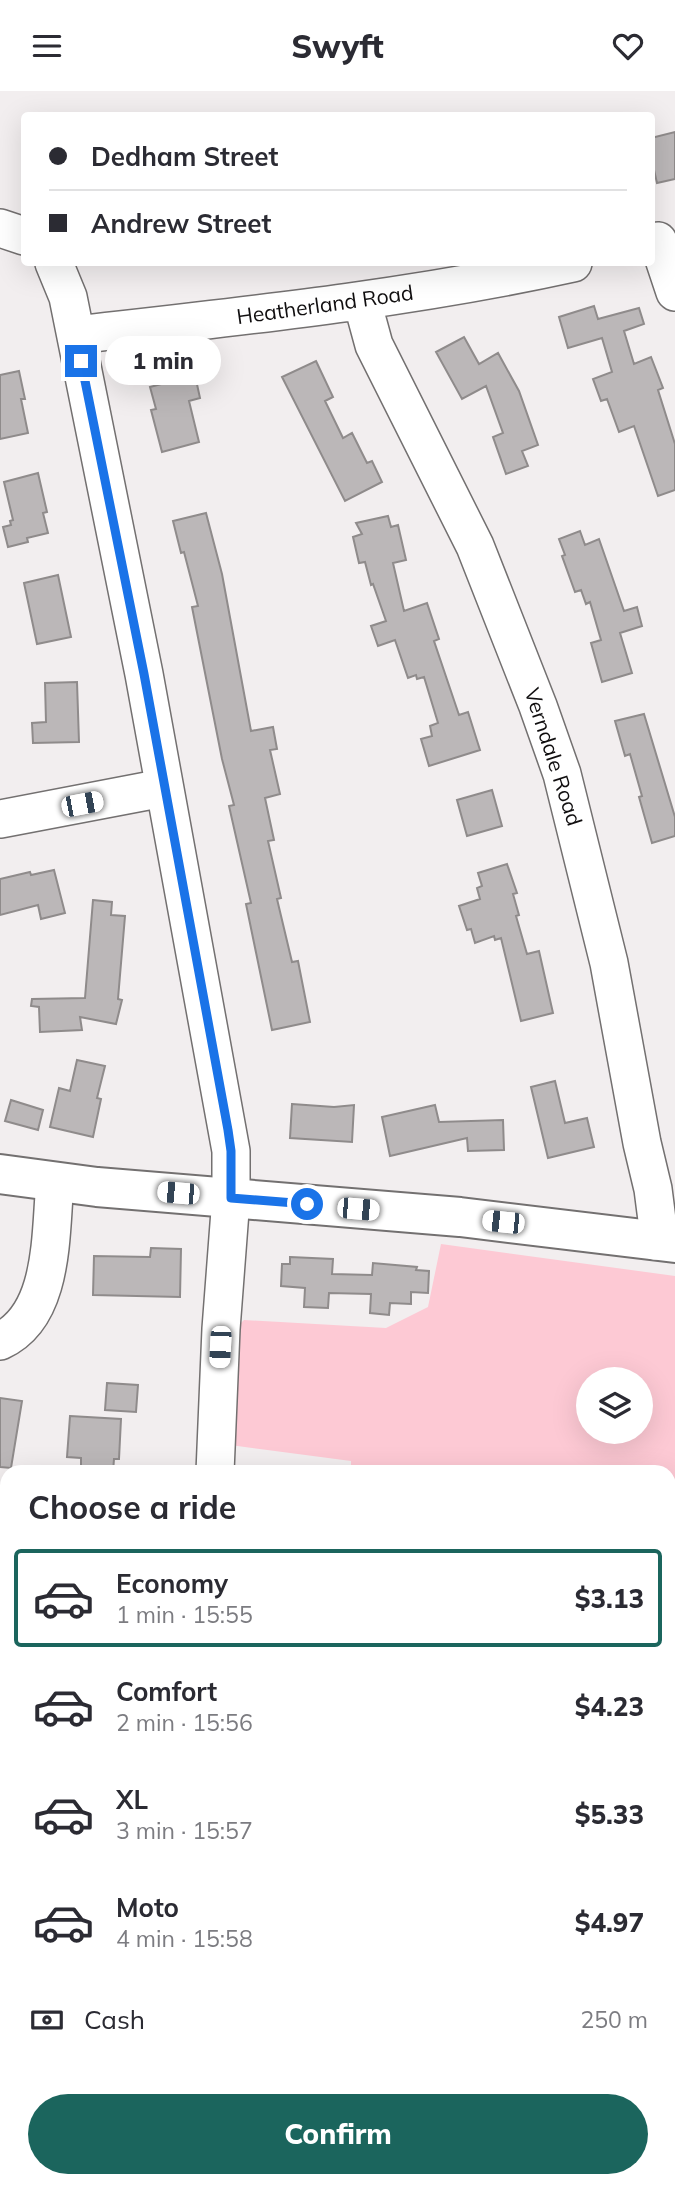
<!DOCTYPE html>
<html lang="en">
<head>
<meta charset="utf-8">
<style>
	:root { --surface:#fff; --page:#f7f7f7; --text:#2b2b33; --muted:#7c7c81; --line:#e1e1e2; --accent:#1b655d }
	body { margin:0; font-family:Mulish,sans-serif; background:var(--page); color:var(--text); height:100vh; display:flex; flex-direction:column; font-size:26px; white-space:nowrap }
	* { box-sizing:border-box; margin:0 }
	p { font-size:23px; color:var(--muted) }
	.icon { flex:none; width:38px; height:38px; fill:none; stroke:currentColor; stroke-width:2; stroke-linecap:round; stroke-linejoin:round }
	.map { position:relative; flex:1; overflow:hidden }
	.panel { position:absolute; left:0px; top:1374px; width:676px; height:723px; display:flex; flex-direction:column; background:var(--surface); border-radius:21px 21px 0 0; box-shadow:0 7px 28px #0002 }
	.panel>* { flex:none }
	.hud { position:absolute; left:21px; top:21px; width:634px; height:154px; border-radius:7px; box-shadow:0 7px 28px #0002; display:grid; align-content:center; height:154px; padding:0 28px; background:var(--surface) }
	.fabs { position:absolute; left:576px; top:1276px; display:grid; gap:14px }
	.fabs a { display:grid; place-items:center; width:77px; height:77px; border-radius:50%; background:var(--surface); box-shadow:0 7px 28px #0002; font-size:35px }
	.end { position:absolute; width:32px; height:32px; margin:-16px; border:9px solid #1a73e8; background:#fff; box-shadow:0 0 0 4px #fff }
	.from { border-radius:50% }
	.bubble { position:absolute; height:49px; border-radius:24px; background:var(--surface); box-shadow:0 7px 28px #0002; font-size:23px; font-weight:800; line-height:49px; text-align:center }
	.car { position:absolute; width:21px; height:42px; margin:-21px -10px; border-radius:9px; box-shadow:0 0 5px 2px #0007; background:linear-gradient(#fff 24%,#345 0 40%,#fff 0 76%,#345 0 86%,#fff 0) }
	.hud b { display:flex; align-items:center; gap:24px; height:66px; font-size:26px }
	.hud b+b { border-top:2px solid var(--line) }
	.hud i { width:18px; height:18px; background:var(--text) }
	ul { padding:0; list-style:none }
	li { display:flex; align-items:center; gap:21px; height:98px; margin:0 14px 10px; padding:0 14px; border:4px solid transparent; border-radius:7px }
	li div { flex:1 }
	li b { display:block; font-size:26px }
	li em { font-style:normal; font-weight:800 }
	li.on { border-color:var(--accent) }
	li>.icon { width:63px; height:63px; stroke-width:1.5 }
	h2 { padding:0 28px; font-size:32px; line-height:84px }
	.pay { display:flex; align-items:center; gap:18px; height:77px; padding:0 28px; font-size:26px }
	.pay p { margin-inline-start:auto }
	.primary-button { display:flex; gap:14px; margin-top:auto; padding:14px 28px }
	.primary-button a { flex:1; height:80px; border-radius:42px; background:var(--accent); color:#fff; font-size:28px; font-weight:800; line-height:80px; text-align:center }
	header { display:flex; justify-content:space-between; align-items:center; height:91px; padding:0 28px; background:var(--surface); font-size:32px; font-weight:800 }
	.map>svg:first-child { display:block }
	.green { fill:#fdc9d4; fill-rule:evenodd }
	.building { fill:#bbb7b8; stroke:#8f8b8b; stroke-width:2 }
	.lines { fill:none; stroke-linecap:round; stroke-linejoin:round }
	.minor-casing { stroke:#737070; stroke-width:40 }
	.major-casing { stroke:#737070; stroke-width:42 }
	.minor { stroke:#fff; stroke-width:37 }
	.major { stroke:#fff; stroke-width:38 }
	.route { stroke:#1a73e8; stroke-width:9 }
	.labels { text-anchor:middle; stroke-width:7; stroke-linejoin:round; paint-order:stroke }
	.street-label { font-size:21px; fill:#100e0f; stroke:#fff }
</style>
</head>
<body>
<header><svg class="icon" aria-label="menu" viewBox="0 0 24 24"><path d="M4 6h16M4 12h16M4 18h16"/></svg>Swyft<svg class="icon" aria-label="heart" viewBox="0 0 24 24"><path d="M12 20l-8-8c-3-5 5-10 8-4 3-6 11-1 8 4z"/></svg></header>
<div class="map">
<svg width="675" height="2096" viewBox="0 0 675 2096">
	<rect width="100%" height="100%" fill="#f2eeef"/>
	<path class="green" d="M441,1153L675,1185V1869L668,1864V1381H351V1370L230,1354L228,1244L244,1229L386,1237L428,1216ZM588,1288H640V1340H588Z"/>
	<path class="building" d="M675,41V88L657,92L651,66V47Z
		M594,215L598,228L639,217L644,233L624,240L634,273L651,266L663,297L658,299L675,353V399L658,405L634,335L619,341L607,308L601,310L593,288L612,281L602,247L568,257L559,226Z
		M464,246L479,273L498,262L519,300L538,354L522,360L528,375L506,383L493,346L503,342L486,295L462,308L436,261Z
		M316,270L333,306L325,310L343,347L352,342L367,372L372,370L382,391L345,410L282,286Z
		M19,280L25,308H21L28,342L0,348V284Z
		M195,284L200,307L189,310L199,351L162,361L151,319L156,318L150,296Z
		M38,382L47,421L43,422L48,442L27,447L28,451L8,456L3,436L11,434L10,430L13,429L4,391Z
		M206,422L222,483L251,640L273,636L277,658L270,659L280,703L265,707L274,749L268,750L281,807L277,808L292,871L298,870L310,931L272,939L246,813L251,812L229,715L234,714L222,668L192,516L198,515L184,461L181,462L173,430Z
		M388,425L391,436L398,434L406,469L393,472L404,520L427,512L439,548L434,550L459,624L468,621L480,659L429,675L421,648L432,645L430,635L438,632L424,586L417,588L416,584L408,587L395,549L378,555L371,535L386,530L373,493L371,494L365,471L359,472L353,446L362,443L356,432Z
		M580,440L585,454L599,448L624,520L637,516L642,535L620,542L632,582L602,591L591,552L601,549L590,511L586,513L581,499L575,501L562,465L565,464L559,448Z
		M58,484L71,546L37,553L24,492Z
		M77,591L79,651L33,652L32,632L46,631L45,592Z
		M644,623L675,726V745L652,752L639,706L642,705L630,663L625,665L615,630Z
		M492,699L502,735L467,745L457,709Z
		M507,773L517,802L513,803L519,824L516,825L527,863L539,860L553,922L521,930L501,847L495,849L494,845L475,852L471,838L467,839L459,815L480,808L477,797L482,795L478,782Z
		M54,779L65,822L41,828L38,814L0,824V788L30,781L31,784Z
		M93,809L112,811L111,824L125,825L118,908L122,909L116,933L80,926L82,939L40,941L39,916L31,915L32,908L85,907Z
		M77,969L105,975L97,1007L101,1008L93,1046L50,1036L59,997L70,1000Z
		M555,990L565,1032L587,1027L594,1056L548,1067L531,996Z
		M11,1009L43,1019L38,1039L5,1030Z
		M292,1013L334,1016L354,1014L352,1051L290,1047Z
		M435,1014L439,1031L503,1029L504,1059L468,1060L467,1047L390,1065L382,1026Z
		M151,1157L181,1158L180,1206L93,1204L94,1165L150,1166Z
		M290,1166L333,1168L332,1183L372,1184L373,1172L417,1176L416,1179L429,1180L428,1202L411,1201V1213L390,1212L389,1224L370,1222L371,1203L329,1202L328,1217L304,1216L305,1197L281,1195L282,1173H290Z
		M107,1292L138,1294L136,1321L105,1319Z
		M0,1307L22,1310L11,1377L0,1376Z
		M70,1325L121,1328L119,1368H114L113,1381L81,1379V1367L67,1366Z"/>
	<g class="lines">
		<g class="minor-casing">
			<path id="minor" d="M0,137L24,145
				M658,150L675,201
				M54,172L68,206L144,583L231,1060V1107L221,1238L215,1381
				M362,210L374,254L475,455L538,615L562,683L609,872L642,1052L653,1098L657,1129L655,1150
				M76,244C243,225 409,208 573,172
				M0,728L163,697
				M0,1250C55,1225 50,1142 55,1092
				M0,1716L7,1730
				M0,1849L7,1845
				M668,2033L675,2037
				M391,2090L400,2096
				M25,2096L26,2090"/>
		</g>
		<g class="major-casing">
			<path id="major" d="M0,1083L97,1096L460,1126L675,1152"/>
		</g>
		<use href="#minor" class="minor"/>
		<use href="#major" class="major"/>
	</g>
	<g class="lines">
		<path class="route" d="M81,270L144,583L228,1039L231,1060V1107L307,1113"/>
	</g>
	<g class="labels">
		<g class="street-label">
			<text transform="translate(325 214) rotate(-8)" y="7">Heatherland Road</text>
			<text transform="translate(553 666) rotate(72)" y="7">Verndale Road</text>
		</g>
	</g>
</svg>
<div class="fabs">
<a><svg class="icon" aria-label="layers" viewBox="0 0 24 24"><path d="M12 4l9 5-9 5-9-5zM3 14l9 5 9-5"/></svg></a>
</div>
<i class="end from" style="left:307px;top:1113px"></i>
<i class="end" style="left:81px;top:270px"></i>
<div class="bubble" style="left:105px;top:245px;width:116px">1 min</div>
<i class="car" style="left:82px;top:713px;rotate:79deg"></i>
<i class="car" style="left:178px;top:1102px;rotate:275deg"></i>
<i class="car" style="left:358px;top:1118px;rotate:95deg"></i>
<i class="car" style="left:503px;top:1131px;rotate:276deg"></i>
<i class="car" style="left:220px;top:1256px;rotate:183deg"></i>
<div class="hud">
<b><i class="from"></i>Dedham Street</b>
<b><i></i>Andrew Street</b>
</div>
<section class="panel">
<h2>Choose a ride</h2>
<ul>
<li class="on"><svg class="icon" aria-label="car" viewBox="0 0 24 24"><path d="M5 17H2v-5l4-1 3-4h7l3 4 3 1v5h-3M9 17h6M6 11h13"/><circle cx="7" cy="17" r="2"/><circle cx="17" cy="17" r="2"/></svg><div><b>Economy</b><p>1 min · 15:55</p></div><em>$3.13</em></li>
<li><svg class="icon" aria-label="car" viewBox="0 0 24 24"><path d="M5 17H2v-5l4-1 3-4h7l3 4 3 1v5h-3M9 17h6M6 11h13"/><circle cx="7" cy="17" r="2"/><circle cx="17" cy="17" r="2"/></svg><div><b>Comfort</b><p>2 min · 15:56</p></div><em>$4.23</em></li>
<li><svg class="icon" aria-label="car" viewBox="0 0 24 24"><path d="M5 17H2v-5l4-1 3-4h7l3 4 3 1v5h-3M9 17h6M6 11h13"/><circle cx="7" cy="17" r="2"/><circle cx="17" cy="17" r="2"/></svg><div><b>XL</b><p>3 min · 15:57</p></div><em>$5.33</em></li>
<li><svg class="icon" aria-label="car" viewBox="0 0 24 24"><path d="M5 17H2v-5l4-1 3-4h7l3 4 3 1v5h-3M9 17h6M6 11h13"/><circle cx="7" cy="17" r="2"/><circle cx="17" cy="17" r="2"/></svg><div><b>Moto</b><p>4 min · 15:58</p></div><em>$4.97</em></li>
</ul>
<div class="pay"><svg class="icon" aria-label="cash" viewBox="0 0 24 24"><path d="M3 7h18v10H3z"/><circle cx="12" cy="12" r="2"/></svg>Cash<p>250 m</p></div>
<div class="primary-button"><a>Confirm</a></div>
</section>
</div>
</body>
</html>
